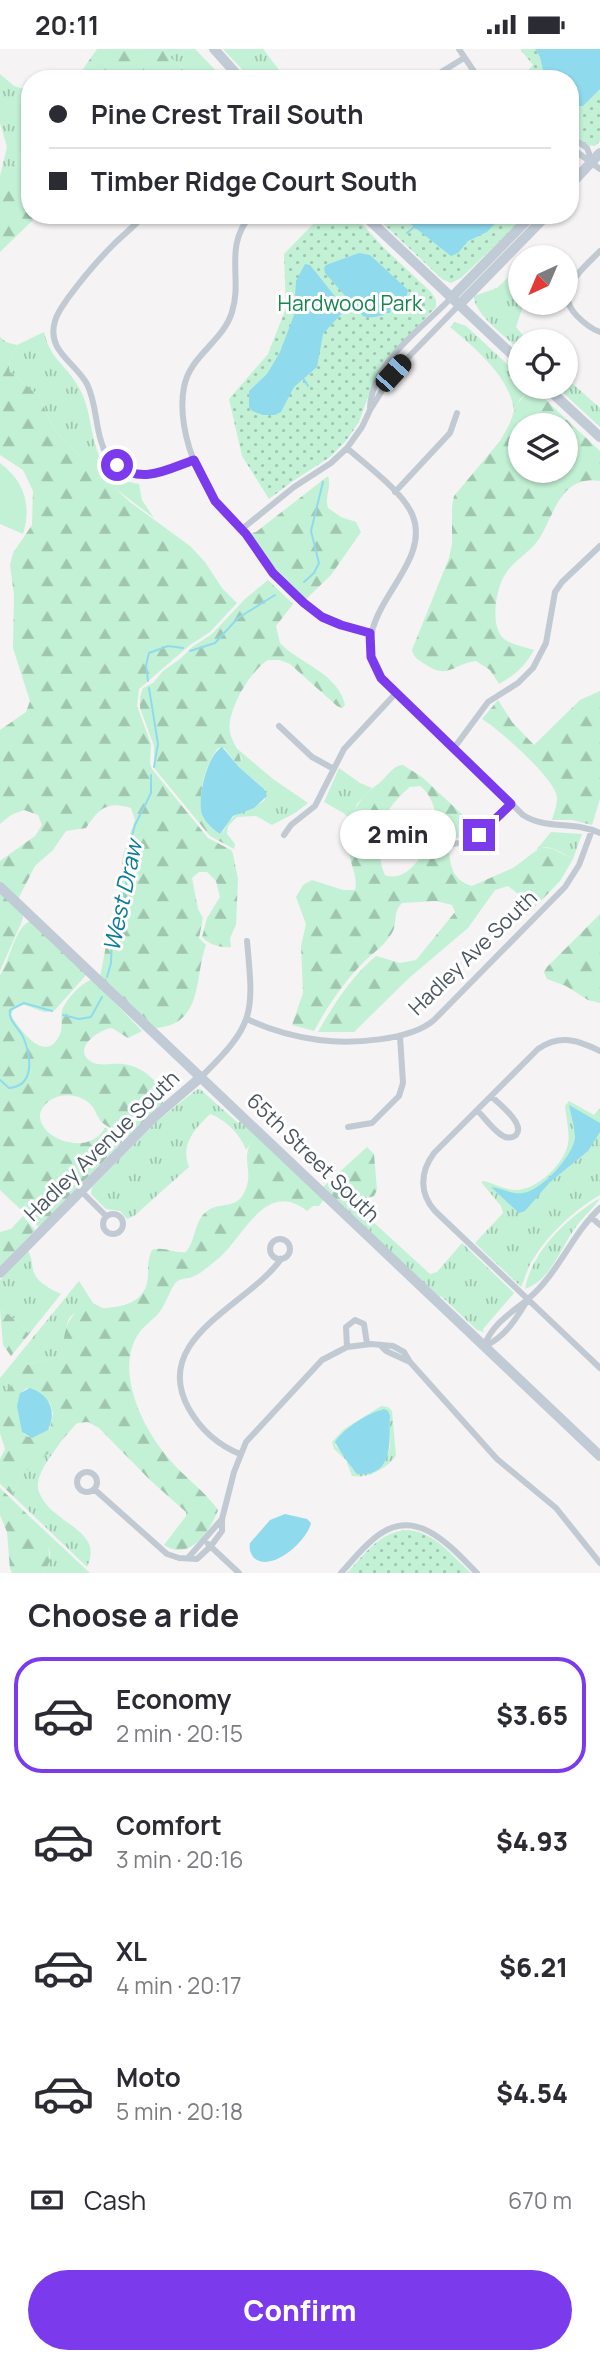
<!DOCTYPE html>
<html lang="en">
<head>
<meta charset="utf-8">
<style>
	:root { --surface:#fff; --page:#f2f2f3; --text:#2b2b33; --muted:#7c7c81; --line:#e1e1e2; --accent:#7c3aed }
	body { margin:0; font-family:Manrope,sans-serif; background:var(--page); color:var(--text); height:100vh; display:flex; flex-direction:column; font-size:26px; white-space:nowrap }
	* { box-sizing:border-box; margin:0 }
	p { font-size:23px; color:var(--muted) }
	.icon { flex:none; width:38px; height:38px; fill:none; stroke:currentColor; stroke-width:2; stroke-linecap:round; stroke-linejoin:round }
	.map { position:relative; height:1524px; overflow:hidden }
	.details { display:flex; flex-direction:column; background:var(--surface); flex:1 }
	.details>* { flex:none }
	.banner { position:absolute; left:21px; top:21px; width:558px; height:154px; border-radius:28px; box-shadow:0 2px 5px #0004; display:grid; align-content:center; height:154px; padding:0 28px; background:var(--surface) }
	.needle { width:46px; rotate:224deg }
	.fabs { position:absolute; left:508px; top:196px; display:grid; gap:14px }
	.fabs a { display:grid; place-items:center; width:70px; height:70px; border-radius:50%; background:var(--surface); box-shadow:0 2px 5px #0004; font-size:35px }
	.end { position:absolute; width:32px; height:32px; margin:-16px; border:9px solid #7c3aed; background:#fff; box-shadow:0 0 0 4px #fff }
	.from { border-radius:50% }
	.bubble { position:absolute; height:49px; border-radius:24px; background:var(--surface); box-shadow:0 2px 5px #0004; font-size:23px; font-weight:800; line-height:49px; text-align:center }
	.car { position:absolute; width:21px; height:42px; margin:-21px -10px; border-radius:9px; box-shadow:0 0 5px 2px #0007; background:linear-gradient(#222 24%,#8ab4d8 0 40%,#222 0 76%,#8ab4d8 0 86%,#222 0) }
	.banner b { display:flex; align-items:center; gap:24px; height:66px; font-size:26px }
	.banner b+b { border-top:2px solid var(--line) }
	.banner i { width:18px; height:18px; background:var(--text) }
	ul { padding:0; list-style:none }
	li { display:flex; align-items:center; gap:21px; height:116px; margin:0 14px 10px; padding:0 14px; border:4px solid transparent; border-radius:28px }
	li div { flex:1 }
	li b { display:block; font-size:26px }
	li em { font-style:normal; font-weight:800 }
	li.on { border-color:var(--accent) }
	li>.icon { width:63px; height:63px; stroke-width:1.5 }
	h2 { padding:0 28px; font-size:32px; line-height:84px }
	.pay { display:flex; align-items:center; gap:18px; height:77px; padding:0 28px; font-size:26px }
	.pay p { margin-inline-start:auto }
	.primary-button { display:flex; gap:14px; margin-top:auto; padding:14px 28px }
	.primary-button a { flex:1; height:80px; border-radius:42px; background:var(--accent); color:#fff; font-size:28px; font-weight:800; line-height:80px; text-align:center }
	.status { display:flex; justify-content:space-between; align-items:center; height:49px; padding:0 35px; background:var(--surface); direction:ltr }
	.status svg { height:19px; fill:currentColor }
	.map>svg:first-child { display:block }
	.grass { fill:url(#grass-tufts); fill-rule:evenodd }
	.forest { fill:url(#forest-firs); fill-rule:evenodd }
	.park { fill:url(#park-dots) }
	.pitch { fill:#c3f1d5 }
	.water { fill:#90daee }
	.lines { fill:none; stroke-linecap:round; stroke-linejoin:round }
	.stream { stroke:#90daee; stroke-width:2 }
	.street { stroke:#c1cad2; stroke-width:6 }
	.secondary { stroke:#c1cbd6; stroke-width:10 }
	.route { stroke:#7c3aed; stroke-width:9 }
	.labels { text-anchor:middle; stroke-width:6; stroke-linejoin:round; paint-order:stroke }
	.park-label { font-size:21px; fill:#17864f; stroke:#fff }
	.street-label { font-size:21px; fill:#4a5661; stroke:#fff }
	.water-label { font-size:23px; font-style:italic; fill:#0c7c9b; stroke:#fff }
</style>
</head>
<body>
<div class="status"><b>20:11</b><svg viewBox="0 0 49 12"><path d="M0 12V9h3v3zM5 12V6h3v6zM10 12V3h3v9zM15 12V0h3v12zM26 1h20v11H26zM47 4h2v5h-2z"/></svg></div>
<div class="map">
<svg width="600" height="1524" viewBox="0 0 600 1524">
	<defs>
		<pattern id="grass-tufts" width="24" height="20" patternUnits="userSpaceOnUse" patternTransform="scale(1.75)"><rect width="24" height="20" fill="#c3f1d5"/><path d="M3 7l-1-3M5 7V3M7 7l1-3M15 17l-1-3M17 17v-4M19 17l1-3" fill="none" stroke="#a0c6b0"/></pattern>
		<pattern id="forest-firs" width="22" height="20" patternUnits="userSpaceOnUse" patternTransform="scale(1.75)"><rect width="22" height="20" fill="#c3f1d5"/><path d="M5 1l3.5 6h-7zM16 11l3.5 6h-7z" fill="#a0c6b0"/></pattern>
		<pattern id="park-dots" width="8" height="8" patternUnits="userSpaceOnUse" patternTransform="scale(1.75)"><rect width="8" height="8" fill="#c3f1d5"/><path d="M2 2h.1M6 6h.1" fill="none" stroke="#a0c6b0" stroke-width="1.8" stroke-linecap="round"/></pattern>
	</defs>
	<rect width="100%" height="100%" fill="#f5f3f3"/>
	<path class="grass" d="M161,0H195L224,30H194Z
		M223,0H263L286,30H251Z
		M0,25L14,37L30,42V95L13,116L0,127L7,98L0,74Z
		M516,221H520V254H524L516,278L528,292H520V301C507,289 473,264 474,247L497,239Z
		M455,273L466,277L520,327V338H532L520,350L514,361C510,328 474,298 450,278Z
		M44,283C51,312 65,314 78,337C100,373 82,425 139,435L142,451L154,469L112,437L63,391L52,376L39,347L9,322V316L17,296Z
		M565,328L600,359V378L557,338H565Z
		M234,697L273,730L308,754L295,764L272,776L256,767L237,768L228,777L227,785L224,781C234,760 247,764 265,751L262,738L239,718L242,710Z
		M339,719L360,734L372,739L357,755L352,774L345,765L324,753Z
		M551,783L582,785L573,810C562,804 549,794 537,800Z
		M200,1040L238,1074L241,1072L256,1086L246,1101C241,1086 225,1070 210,1065C195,1080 180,1095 189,1118L134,1167L127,1170L120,1162L106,1160L91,1145L92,1138L156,1073L196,1041Z
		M569,1052L594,1066L600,1059V1146C573,1162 548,1185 532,1212C527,1220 525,1230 521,1238L475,1194L503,1164L501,1157L481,1133L484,1132C494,1135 506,1141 516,1141C537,1141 564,1115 568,1095C570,1083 566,1069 565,1057Z
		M600,1149C595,1158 585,1166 578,1175C562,1195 552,1231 525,1240C532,1202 567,1169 600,1149Z
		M361,1151L358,1154L359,1160L430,1225L437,1223L462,1194L514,1244L483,1280L484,1283L477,1281L441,1247L439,1249L345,1161Z
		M28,1202C33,1210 31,1216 34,1224C38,1234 52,1241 61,1245L29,1285L12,1268L0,1261V1231Z
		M79,1232L93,1254L106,1261C55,1261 73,1271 60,1307L27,1316L0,1352V1329Z
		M381,1357L388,1358L392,1362L396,1407C387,1419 368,1430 352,1427L346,1411L334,1400L332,1393L343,1381ZM380,1361L390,1367C389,1394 396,1405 373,1422L352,1420L347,1409L335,1396L341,1385Z
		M62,1391C54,1403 40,1419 38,1434C37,1439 39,1444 42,1449C58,1477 104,1482 87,1518L12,1446L24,1422Z
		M30,1468L90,1524H43C63,1494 35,1492 30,1468Z"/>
	<path class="forest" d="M97,0H161L194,30H76Z
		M30,95V166H38L0,203V127L13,116Z
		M0,288L6,293L17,296L9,316V322L39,347L52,376L63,391L130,453L190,497L205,513L222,539L237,554L210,583L190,596L139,640L137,657L151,695L150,714L152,720L208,789L231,801L233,805L238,830L236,876L230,889L231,898C220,899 210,896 202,888L207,869L220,848L216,832L207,823H199L192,829L198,860L203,869L199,889L206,896C194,928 204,975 156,979L100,928L109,881L120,842L123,806L135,771L131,759C106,751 98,761 86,779L66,782L53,801L35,817L18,850L0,833V812L35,787L42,776L38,766L24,761L11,766L0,775V681L26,663L30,652L13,599L14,546L10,516L13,504L32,476L33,442L23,421L0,406Z
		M532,338L600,402V432C558,425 554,471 536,494C527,505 514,512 506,524C496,538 489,577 504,590C512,596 525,598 534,601C525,617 515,626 499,635L490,621L476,612C452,615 449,632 423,614C417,610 414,608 412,601L449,509L452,495V458L454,447L500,392L510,374L516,356ZM520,376H565V422H520Z
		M328,427C332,439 324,448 328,459L341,468L356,473L361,483L331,526L306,550L271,515L251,484L256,483Z
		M268,531L293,555L276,577L280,594C300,615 338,624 345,656L342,659L337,657L290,615L280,611H268C251,621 226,662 230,683C232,694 241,703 241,714L239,718L224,699H218C201,721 190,770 220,785L224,781L235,795L234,800L210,787L154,719V697L140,659V648L143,639L153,634L163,622L180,610L192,598L212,585L245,550Z
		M600,642V750L592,776L572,771H552C554,763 559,753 556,744C548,724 500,681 482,670L498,651L512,673L534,696L580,651Z
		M403,716L422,728L479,781L462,789L442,788C434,771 438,751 420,737L410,738C389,756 381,769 380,798C380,807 381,818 385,826C404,833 419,813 426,797L435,795L449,798C450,817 452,831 472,837L513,819L541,798L553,800L573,810L560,832L535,858L508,837L495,841L468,879L409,929L354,983H318C334,955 351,928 376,907L400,914L416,911L455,863L452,856L436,852L402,854C392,864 398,874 392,884C383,899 369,906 358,919C341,937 326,960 314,982L292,976L303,944L301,897L306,875L296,848L303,836L312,831L343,841H355C358,830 352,819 350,808C344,778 353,753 378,735C387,729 391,717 403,716Z
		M0,843L23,864L22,872L0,922Z
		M600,865V954L588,951L566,937L547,930L544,923L547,918Z
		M31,872L87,925L54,962L44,963L22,955L14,959L11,966C20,981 46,1017 60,985C64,975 59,965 64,957C70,946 81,935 92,930L142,982L128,989L112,979C99,980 72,1000 90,1012C98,1018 113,1014 123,1015C142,1017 163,1033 163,1054L129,1087C120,1084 111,1080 104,1075C98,1071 96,1062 92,1057C80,1043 55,1042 43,1058C26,1083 85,1113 105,1079L120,1088L122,1093L39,1178L0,1141V926C10,912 15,876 31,872Z
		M256,1086L324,1150L319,1157H313L307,1162C266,1130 245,1186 219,1209C211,1215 201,1225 192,1228C186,1230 182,1229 176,1233C170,1241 167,1252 161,1261C155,1270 145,1275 139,1284C113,1322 144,1382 170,1411C185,1429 205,1442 218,1461C210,1483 189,1513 164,1496L186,1467V1463L150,1431L99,1379L88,1373L77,1374L55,1399L23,1424L12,1446L0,1435V1410L5,1400L0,1384V1352L5,1344L27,1316L60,1307C66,1291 62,1275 77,1263C96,1256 132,1265 145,1240C151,1228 145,1214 152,1201C164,1197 174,1205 186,1203C197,1190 193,1170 210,1160C222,1154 237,1159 244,1144C256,1120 237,1110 256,1086ZM27,1339L50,1354L53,1364L50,1379L28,1388L22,1383L20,1344Z
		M367,1098L374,1105L377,1141L374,1147L355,1153L345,1161L322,1139Z
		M23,1167L35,1181L0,1217V1183L11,1180Z
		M0,1261L12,1268L29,1285L11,1307L3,1296Z
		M0,1439L30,1468L34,1478L48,1495L50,1512L43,1524H12L10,1520L7,1483L0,1466Z"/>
	<path class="park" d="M520,0H600V92L595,97L588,96L571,84L570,30H520L533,16Z
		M322,166H354L384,199L431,243L436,251V258L395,300L372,337L359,373L346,392L330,408L293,432L269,450L242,407L229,350L268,305L286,259L284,205Z
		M374,166H527L461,229L451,234L442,230Z
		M408,1481C435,1483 452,1507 471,1524H347C365,1505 380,1482 408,1481Z"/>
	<path class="pitch" d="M0,414C24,432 32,456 23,485L0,475Z"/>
	<path class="water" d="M535,0H600V40L583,57H571L570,30H545L540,8Z
		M399,166H503L487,183L468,192L458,204L451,207Z
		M359,204L370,206L408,241C407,257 378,273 363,267L325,224L324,219L326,216Z
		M305,215L310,216L342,256L343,263L323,285L317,318L294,338L281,363L275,366H263L252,362L249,358V342L267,325L280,303L294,266L296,232Z
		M222,698L239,718L264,740L267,747L254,759L233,767L220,785C213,781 205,773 202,765C197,749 207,706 222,698Z
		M569,1056L600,1074V1083L588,1102L550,1133L525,1162L519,1164L491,1138C502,1139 512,1146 523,1144C541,1142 573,1107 575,1089C575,1079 571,1066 569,1056Z
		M30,1339C50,1346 57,1362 48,1381L32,1389L22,1383L17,1357L20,1344Z
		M384,1360L388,1362L390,1367C389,1392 395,1428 357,1425C353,1421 336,1396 335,1393C344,1379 368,1364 384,1360Z
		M285,1465L307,1470L311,1474C307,1492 272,1524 254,1509C250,1504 249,1500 250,1494L270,1471Z"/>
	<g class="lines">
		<path class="stream" d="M407,184L414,178
			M303,329L308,337
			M304,533L314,524L319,514L311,482L323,433
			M190,602L215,594L238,569L275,546
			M148,632L146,616L149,604L168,597L183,599
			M149,639L158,695L154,718
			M107,928L111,914L112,887L126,840V807L135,776L151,744V726
			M63,966L79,970L91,968L102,948
			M0,1031L9,1039C35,1037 31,1008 24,990C20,979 8,973 10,961L24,954L52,962"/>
		<path class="street" d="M459,0L479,30
			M430,30L464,9
			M570,87L587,99L592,112
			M570,98L600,120
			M144,166C135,177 123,186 113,196C96,213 82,230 68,249C63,256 57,264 55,272C46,302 75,313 87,335C96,353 95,373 101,392C116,444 159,423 194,411
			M251,166C223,198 243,229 232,263C223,293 190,306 184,338C177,375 194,424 217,454C227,466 240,476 249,489C255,498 260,508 266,516C279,533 298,552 316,564C333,575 351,579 371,584
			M600,202C583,220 552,242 577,267C584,274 591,280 600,283
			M370,359C372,312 422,280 451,249
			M347,399C366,416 402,442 412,465C436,520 342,565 379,626L523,766C546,781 575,772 600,784
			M395,443L450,384L457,364
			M242,480L294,438L331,414L347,399L362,378L370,361L393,324L459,256
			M279,677L312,708L334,720
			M454,699L488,653L518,634L533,619L546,594L555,543L562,533L600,497
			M427,784C462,812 487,779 511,755
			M284,786L291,776L315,757L344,700L396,644
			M247,970C268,980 296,988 319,991C350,995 410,992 434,971L565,838L579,816L592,781
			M600,1002C578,991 560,985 538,1000L434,1104C420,1123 419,1144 435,1162L600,1319
			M201,1028C255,975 254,966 247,892
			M477,1061C485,1069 495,1084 505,1088C509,1089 513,1089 516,1086C526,1075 498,1054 491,1047
			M348,1078L372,1074L399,1047L403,1034L400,987
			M81,1142L106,1167
			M103 1175a10 10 0 1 1 20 0a10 10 0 1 1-20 0Z
			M591,1168L600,1176
			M270 1200a10 10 0 1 1 20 0a10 10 0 1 1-20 0Z
			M380,1296L386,1302L410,1313
			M484,1297C493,1274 510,1265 528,1250C559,1224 571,1186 600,1159
			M485,1297C505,1288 516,1270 527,1252
			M347,1298L346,1278L355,1271L364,1275L367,1295
			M240,1405C218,1396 201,1381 189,1360C149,1289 249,1256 281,1210
			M77 1433a10 10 0 1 1 20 0a10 10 0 1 1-20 0Z
			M94,1440L167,1505L179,1509L197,1510L211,1497L222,1482V1470L234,1423L246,1393L322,1311L347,1298L371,1295L393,1297L404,1303L410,1313L497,1410L556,1459L600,1514
			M208,1495L239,1524
			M188,1509L222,1470
			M341,1524C353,1511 365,1495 380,1485C418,1458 452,1499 477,1524"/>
		<path class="secondary" d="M214,0L241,30
			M570,136L600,104
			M364,166L520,313
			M451,249L532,166
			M459,256L547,166
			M546,338L600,388
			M0,838L600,1407
			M0,1224L152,1070L201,1028"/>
	</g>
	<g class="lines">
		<path class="route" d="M117,416C142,436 168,420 194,411L215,452L246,485L273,524L304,554L322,568L341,576L370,584L371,608L381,629L511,755L479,786"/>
	</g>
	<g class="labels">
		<g class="park-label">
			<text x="350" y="262">Hardwood Park</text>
		</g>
		<g class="street-label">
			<text transform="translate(473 904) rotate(-44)" y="7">Hadley Ave South</text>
			<text transform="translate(102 1097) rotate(-44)" y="7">Hadley Avenue South</text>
			<text transform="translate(313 1109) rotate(44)" y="7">65th Street South</text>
		</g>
		<g class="water-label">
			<text transform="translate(123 847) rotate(-78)" y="8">West Draw</text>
		</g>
	</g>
</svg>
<div class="fabs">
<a><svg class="needle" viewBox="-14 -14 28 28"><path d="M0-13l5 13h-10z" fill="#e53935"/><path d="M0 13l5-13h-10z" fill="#7c7c81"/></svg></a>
<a><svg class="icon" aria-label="locate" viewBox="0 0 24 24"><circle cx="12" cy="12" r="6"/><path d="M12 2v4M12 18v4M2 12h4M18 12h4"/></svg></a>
<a><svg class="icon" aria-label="layers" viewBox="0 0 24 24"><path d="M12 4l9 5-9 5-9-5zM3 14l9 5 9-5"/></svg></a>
</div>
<i class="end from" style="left:117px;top:416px"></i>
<i class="end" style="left:479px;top:786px"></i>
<div class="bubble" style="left:340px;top:761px;width:116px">2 min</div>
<i class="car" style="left:393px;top:324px;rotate:42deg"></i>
<div class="banner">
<b><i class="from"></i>Pine Crest Trail South</b>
<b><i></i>Timber Ridge Court South</b>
</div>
</div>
<section class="details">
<h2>Choose a ride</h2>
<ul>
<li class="on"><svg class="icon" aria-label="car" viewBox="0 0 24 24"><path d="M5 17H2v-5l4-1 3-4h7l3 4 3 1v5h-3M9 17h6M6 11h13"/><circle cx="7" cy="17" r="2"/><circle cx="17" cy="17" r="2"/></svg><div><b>Economy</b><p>2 min · 20:15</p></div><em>$3.65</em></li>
<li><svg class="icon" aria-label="car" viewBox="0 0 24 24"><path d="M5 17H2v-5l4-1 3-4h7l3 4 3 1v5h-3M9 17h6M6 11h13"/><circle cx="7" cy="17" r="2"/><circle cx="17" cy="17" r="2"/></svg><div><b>Comfort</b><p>3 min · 20:16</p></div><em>$4.93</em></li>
<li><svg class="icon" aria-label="car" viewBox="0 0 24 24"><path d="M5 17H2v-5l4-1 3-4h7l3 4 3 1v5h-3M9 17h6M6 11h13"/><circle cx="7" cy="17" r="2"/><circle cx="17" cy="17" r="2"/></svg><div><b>XL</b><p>4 min · 20:17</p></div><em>$6.21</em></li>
<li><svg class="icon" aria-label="car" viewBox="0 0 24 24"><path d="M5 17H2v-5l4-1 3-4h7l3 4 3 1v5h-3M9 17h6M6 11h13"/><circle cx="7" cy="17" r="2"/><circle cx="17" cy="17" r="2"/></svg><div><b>Moto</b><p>5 min · 20:18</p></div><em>$4.54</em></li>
</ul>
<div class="pay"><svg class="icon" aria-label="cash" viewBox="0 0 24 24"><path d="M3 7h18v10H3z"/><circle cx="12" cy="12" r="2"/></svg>Cash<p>670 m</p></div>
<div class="primary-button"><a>Confirm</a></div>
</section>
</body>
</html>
